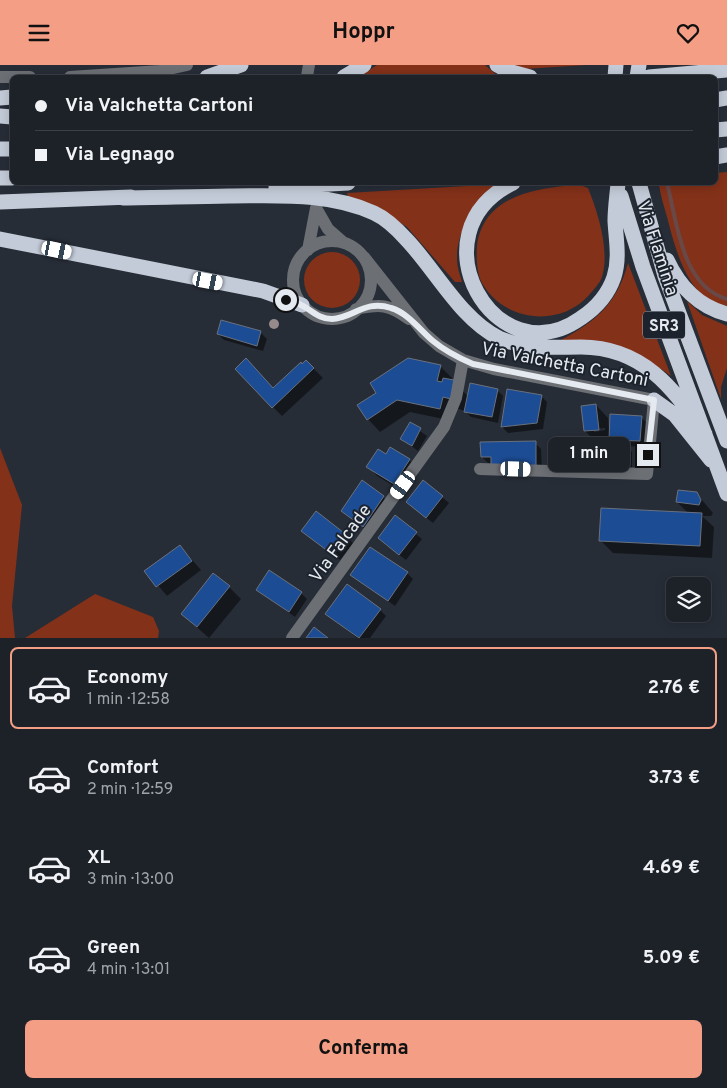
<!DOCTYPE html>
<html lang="it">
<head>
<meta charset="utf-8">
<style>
	:root { --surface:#1d2229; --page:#252a31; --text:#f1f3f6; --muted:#a0a4a8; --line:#3b3f46; --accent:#f49e86 }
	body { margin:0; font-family:Overpass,sans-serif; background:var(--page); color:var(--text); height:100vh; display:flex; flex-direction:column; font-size:19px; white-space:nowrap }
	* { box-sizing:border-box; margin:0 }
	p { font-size:16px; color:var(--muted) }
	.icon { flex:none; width:28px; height:28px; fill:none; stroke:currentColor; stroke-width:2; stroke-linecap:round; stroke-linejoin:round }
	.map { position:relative; height:573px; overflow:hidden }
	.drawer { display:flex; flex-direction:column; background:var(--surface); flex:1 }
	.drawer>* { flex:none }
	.hud { position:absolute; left:10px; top:10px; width:708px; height:110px; border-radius:8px; box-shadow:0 2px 12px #0003,0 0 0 1px var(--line); display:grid; align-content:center; height:110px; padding:0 25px; background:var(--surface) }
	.fabs { position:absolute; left:666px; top:512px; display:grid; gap:10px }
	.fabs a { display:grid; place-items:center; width:45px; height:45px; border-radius:8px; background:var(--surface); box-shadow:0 2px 12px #0003,0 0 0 1px var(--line); font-size:25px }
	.end { position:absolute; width:22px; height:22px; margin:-11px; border:6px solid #e5eaf0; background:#111; box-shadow:0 0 0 2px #111 }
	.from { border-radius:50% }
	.bubble { position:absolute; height:35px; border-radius:8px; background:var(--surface); box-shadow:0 2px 12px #0003,0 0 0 1px var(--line); font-size:16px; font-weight:700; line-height:35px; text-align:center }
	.car { position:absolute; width:15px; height:30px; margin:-15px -8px; border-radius:6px; box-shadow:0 0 4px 1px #0007; background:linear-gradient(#fff 24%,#345 0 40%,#fff 0 76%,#345 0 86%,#fff 0) }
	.hud b { display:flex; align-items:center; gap:18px; height:48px; font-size:19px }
	.hud b+b { border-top:1px solid var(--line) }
	.hud i { width:12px; height:12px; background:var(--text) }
	ul { padding:9px 0 0; list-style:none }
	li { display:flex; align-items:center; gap:15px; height:82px; margin:0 10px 8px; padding:0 15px; border:2px solid transparent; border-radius:8px }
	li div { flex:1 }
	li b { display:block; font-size:19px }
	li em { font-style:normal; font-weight:700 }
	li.selected { border-color:var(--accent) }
	li>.icon { width:45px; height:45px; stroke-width:1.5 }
	.action { display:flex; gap:10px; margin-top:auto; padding:10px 25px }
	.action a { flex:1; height:58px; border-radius:8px; background:var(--accent); color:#111; font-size:20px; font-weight:700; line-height:58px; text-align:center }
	header { display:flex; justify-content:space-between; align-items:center; height:65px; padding:0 25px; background:var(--accent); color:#111; font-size:22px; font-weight:700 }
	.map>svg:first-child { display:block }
	.green { fill:#843119 }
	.shadow { fill:#0007; fill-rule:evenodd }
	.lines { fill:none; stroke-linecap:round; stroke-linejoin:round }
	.stream { stroke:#684948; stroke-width:4 }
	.building { fill:#1c4c94; stroke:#6a717d }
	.minor { stroke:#6c6f74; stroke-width:12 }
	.highway { stroke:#c3cbd8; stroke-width:15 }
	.tree { fill:#968a8b }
	.route { stroke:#e5eaf0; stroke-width:6 }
	.labels { text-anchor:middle; stroke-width:4; stroke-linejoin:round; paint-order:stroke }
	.shield { fill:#1d232d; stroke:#a9aeb6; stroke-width:1 }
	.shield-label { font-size:16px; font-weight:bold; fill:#e5eaf0 }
	.street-label { font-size:18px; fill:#e5eaf0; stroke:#1d232d }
</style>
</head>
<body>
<header><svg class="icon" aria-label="menu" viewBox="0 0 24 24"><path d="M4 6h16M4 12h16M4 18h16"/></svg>Hoppr<svg class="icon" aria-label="heart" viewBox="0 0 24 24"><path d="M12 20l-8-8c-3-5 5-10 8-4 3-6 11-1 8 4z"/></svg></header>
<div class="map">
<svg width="727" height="573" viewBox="0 0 727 573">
	<rect width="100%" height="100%" fill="#272d37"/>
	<path class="green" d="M377,0H485L499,12H359Z
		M511,0H586L524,4Z
		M727,107V241C688,238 675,182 667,152C664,141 660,129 659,118H715V108Z
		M501,119C478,135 456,164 457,194C457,202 460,210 462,217H455L407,162L382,146L348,131L347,128Z
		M580,120L588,123C598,148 610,185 602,212C600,218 593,225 589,230C560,263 504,257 482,218C477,209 476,192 477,181C483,130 538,122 580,120Z
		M304 215a28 28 0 1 1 56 0a28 28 0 1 1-56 0Z
		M628,198L671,311C631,282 609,277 561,275C596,257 618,237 628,198Z
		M687,236L702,250L727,261V303L721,322V334Z
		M0,383L22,440L12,541L15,573H0Z
		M95,529L153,552L159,566L158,573H25Z"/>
	<path class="shadow" d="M261,268L267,274L263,286L224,275L218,269Z
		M306,296L323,313L282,351L273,342V324Z
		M440,301L452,313V316L468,331L497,325L503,331L498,358L471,352L465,346L455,343L453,356L410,347L380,367L368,354Z
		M508,326L541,331L547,337L543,364L508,368L502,362Z
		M596,340L608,353L609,365L641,352L647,358L646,382L626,381L632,387V408H614L616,380L610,374L611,377L597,378L585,366ZM605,363V365L594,367V364Z
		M410,359L427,371L418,386L402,374Z
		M535,378L541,384L542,407L488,398L482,392Z
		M583,380L589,386L588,405L563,404L557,398Z
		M409,395L418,404L404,427L377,411L368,401Z
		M696,428L713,448L711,451H702L714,462L712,493L613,488L600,475L689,449L677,437Z
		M383,432L392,441L372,470L342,446Z
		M442,432L449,438L433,458L414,443Z
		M395,452L422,474L406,495L385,479Z
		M303,466L347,472L353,478L340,495Z
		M180,481L201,505L167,531L146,506Z
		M407,508L413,514L395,541L352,510Z
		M229,522L241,534L209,573L182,549Z
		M257,525L301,528L307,534L295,552Z
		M380,545L386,551L370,573H357L327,549Z"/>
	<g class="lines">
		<path class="stream" d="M667,118C677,156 681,221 727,234"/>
	</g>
	<path class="building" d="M221,255L261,266L257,281L217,269Z
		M246,293L273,323L301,297L302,299L306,295L314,303L272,343L235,304Z
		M408,293L441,300L437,316L442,317L443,313L454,315L451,334L443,332L440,344L397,335L367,355L357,340L376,328L370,318Z
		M470,318L498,324L492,352L464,347Z
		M507,324L542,330L537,358L501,362Z
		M596,339L599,365L584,366L581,341Z
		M610,349L642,351L640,376L609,375Z
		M410,357L421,363L412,381L400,374Z
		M536,376V401L491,402V392H481L480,377Z
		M557,378L584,379L583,400L556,398Z
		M607,379L627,380L626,403L606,402Z
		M390,382L410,394L394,419L366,402L378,384L386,389Z
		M362,415L384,431L363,462L341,446Z
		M423,415L443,431L426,453L406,437Z
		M678,425L697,427L701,435L699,440L676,437Z
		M601,443L702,448L700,481L599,476Z
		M316,446L348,471L333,490L301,466Z
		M395,450L417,467L399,490L378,473Z
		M180,480L192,496L156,522L144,506Z
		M370,482L408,507L388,536L350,510Z
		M269,505L302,527L289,547L256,525Z
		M213,508L230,521L197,562L181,549Z
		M347,519L381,544L359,573L325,549Z
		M314,562L328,573H306Z"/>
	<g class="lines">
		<path class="minor" d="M307,11L309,0
			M0,12H30
			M70,12L160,6L187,0
			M316,143L328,164L344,178
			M293 215a39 39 0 1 1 78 0a39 39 0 1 1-78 0Z
			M308,185L316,143
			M364,192L424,268L439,281L463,295L494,304L654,335L647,409L480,404
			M356,244C380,239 389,239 409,254
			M292,573L444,362L456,333L463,295"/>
		<path class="highway" d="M497,0L508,6L530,12
			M207,12L241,0
			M344,12L364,0
			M615,12L616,0
			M637,12L639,0
			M649,12L727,5
			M0,33L12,32
			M715,35L727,33
			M0,51L12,52
			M715,65L727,64
			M0,84H12
			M715,92L727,90
			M0,113H12
			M513,118C412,167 495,314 581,253C596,243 608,230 614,212C620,193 616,175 615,156C615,143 617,131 618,118
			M639,118L665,211L727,376
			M276,122L348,118
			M621,131L643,202L727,429
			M123,133C158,132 193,132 229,131C277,131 329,127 374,148C387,154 397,164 406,174C435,204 461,255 499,273C526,285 553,282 581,282C642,282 674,323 705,369
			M0,137L131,132
			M0,174L263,226L302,240
			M667,195C679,221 699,242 727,249
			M654,335L675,350L711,395"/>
	</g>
	<circle class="tree" cx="274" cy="259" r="5"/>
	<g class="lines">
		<path class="route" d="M286,235C291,236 297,237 301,240C312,245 318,254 332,254C352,254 365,234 391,243C408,248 420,265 433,276C445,286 459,293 473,299L654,335L648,390"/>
	</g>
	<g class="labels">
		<rect class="shield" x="643" y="246.5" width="42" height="27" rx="4"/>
		<g class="shield-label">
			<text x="664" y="266">SR3</text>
		</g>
		<g class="street-label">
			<text transform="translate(658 183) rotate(72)" y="6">Via Flaminia</text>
			<text transform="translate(565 299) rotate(11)" y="6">Via Valchetta Cartoni</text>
			<text transform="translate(340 478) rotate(-54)" y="6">Via Falcade</text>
		</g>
	</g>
</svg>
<div class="fabs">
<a><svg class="icon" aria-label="layers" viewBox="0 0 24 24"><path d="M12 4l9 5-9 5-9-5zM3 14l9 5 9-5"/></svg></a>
</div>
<i class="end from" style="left:286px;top:235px"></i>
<i class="end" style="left:648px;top:390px"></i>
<div class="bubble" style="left:548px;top:372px;width:82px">1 min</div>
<i class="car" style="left:57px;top:185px;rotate:102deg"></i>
<i class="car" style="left:208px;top:216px;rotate:101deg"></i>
<i class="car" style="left:516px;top:404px;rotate:92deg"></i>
<i class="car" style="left:403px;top:420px;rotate:216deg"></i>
<div class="hud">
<b><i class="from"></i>Via Valchetta Cartoni</b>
<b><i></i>Via Legnago</b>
</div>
</div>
<section class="drawer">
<ul>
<li class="selected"><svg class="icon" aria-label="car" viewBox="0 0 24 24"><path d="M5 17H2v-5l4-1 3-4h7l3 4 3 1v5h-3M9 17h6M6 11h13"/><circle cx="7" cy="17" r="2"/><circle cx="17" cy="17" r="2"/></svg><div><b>Economy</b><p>1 min · 12:58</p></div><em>2.76 €</em></li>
<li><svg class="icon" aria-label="car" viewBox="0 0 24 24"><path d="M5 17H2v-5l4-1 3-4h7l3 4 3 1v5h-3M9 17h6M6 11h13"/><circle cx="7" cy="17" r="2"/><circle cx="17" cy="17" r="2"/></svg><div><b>Comfort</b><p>2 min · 12:59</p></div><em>3.73 €</em></li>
<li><svg class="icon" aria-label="car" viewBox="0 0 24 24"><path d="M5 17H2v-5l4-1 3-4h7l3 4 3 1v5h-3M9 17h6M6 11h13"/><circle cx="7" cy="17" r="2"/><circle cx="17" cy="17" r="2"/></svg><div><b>XL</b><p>3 min · 13:00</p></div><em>4.69 €</em></li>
<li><svg class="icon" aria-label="car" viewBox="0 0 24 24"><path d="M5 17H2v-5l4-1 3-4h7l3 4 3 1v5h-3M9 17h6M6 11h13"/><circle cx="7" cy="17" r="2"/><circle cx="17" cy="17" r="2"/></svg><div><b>Green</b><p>4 min · 13:01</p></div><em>5.09 €</em></li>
</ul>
<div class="action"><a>Conferma</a></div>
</section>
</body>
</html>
